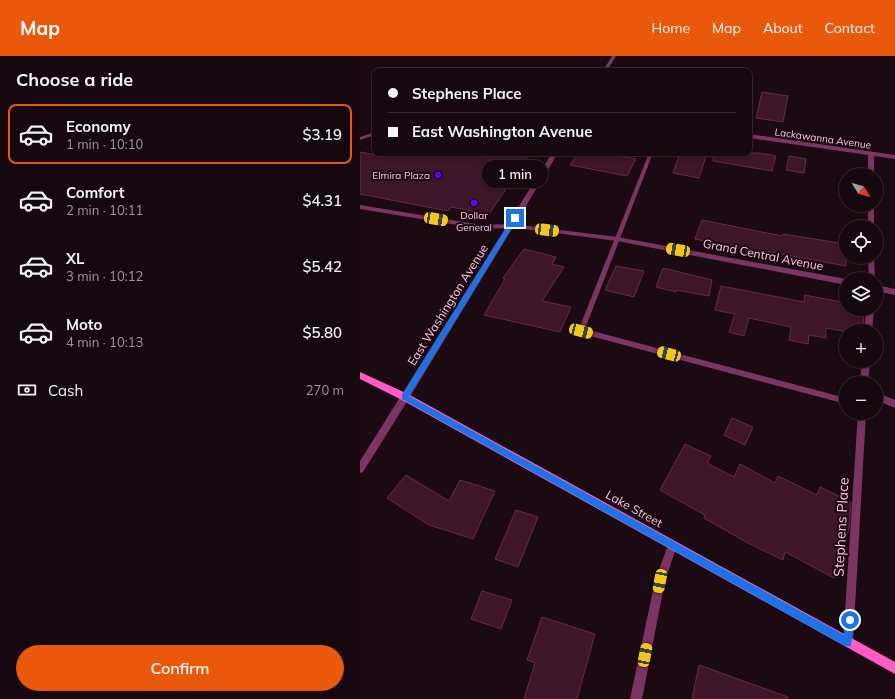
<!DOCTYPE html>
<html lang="en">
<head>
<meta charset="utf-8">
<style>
	:root { --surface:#15080e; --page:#1e1117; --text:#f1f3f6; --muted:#9d9a9e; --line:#34292e; --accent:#ea580c }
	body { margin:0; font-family:Mulish,sans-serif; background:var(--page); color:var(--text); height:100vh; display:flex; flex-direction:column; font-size:15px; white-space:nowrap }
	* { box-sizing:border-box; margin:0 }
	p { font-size:13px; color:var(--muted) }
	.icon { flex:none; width:22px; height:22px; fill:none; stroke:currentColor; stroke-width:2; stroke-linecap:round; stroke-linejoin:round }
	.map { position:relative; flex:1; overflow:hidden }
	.panel { display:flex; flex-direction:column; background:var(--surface); width:360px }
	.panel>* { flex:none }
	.banner { position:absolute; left:12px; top:12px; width:380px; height:88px; border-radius:8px; box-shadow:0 2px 6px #0003,0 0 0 1px var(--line); display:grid; align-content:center; height:88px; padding:0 16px; background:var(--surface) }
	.needle { width:26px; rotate:127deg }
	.tools { position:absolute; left:479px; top:112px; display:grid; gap:8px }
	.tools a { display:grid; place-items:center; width:44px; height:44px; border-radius:50%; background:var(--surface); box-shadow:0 2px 6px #0003,0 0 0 1px var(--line); font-size:20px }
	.end { position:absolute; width:18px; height:18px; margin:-9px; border:5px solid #1a73e8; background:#fff; box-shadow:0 0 0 2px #fff }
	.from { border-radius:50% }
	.bubble { position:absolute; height:28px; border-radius:14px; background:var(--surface); box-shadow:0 2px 6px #0003,0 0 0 1px var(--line); font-size:13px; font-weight:600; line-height:28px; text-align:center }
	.car { position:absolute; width:12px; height:24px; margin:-12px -6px; border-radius:5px; box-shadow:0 0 3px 1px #0007; background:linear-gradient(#f5c518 24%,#345 0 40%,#f5c518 0 76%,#345 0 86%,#f5c518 0) }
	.banner b { display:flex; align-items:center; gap:14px; height:38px; font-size:15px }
	.banner b+b { border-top:1px solid var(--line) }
	.banner i { width:10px; height:10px; background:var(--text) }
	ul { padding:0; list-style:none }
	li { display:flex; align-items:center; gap:12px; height:60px; margin:0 8px 6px; padding:0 8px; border:2px solid transparent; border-radius:8px }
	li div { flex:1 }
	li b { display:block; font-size:15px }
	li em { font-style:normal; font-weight:600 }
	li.current { border-color:var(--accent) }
	li>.icon { width:36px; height:36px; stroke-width:1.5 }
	h2 { padding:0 16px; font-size:18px; line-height:48px }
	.pay { display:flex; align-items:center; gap:10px; height:44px; padding:0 16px; font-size:15px }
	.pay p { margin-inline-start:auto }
	.action { display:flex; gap:8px; margin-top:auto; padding:8px 16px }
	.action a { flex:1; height:46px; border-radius:24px; background:var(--accent); color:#fff; font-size:16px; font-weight:600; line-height:46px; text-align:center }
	header { display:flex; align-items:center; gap:24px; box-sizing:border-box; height:56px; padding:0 20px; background:var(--accent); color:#fff }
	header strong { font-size:19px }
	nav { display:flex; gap:22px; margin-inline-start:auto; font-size:14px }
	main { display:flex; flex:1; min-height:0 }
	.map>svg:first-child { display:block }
	.building { fill:#3d1629; stroke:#692847 }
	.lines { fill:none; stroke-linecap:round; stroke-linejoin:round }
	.service { fill:#7c3462; fill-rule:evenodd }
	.minor { fill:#7c3462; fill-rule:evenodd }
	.tertiary { fill:#7c3462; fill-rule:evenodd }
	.secondary { fill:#ff5cc6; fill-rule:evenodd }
	.route { fill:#1a73e8 }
	.poi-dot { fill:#6500f0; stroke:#1c0a13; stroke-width:1.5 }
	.labels { text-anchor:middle; stroke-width:4; stroke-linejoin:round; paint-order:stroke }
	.far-street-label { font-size:10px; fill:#ffc5e6; stroke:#1c0a13 }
	.far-poi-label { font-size:10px; fill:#ffc5e6; stroke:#1c0a13; text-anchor:end }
	.street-label { font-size:12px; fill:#ffc5e6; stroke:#1c0a13 }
	.near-street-label { font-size:14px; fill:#ffc5e6; stroke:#1c0a13 }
</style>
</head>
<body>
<header>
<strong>Map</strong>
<nav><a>Home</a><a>Map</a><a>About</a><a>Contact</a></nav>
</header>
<main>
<section class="panel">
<h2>Choose a ride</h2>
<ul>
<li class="current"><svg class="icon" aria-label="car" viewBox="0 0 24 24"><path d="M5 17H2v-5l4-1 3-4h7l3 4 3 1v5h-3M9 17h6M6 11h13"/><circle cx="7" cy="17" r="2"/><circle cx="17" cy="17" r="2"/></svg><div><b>Economy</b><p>1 min · 10:10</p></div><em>$3.19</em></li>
<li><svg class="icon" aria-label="car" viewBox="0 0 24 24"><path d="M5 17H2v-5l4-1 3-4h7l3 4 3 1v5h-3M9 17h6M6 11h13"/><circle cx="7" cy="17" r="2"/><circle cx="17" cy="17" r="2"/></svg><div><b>Comfort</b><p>2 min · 10:11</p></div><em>$4.31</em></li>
<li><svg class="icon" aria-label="car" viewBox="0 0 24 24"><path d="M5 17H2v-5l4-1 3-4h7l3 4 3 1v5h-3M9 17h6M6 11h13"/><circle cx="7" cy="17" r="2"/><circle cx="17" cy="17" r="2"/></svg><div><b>XL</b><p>3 min · 10:12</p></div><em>$5.42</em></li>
<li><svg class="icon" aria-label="car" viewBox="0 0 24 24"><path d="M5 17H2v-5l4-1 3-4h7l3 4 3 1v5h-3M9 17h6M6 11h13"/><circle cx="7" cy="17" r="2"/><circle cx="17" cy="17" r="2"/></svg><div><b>Moto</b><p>4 min · 10:13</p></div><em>$5.80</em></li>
</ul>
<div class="pay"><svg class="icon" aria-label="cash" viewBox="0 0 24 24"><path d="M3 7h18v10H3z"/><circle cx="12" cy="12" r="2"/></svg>Cash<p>270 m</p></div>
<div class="action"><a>Confirm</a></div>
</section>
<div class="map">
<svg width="535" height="643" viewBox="0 0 535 643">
	<rect width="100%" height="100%" fill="#1c0a13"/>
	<path class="building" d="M402,36L428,40L423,66L396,62Z
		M0,96L23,100L26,97H171L129,158L91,151L88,155L0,138Z
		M218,97H242L276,103L267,120L210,109Z
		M320,97H347L339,122L313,117Z
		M353,97H400L416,100L412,115L353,105Z
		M429,100L446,103L444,117L426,114Z
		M342,164L422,180L423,178L486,188V210L399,194V196L335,183Z
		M164,193L196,201L192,208L204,211L182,245L211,251L200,276L124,259L145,223L143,222Z
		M256,210L284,215L274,241L245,234Z
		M303,212L352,224L349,240L316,234V236L296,231Z
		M361,230L444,246L445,239L486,247V253H504L503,275H482L466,272V282L449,279L448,288L429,284L431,271L389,262L384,280L369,276L375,258L355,254Z
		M372,362L393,371L385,389L364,379Z
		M325,388L351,400L347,407L374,421L380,408L415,427L418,420L457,439L460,431L491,446L489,472L474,522L425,496L423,504L386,486L344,462L345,459L300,434Z
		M46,419L89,445L100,424L135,435L113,483L69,469L27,442Z
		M156,454L178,461L158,511L135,503Z
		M122,535L152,544L141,573L111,563Z
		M182,561L235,578L217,643H164L175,607L167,604Z
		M339,609L428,641V643H332Z"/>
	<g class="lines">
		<path class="service" d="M15,76V79L0,84V81Z
			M289,97H293L225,273L486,342V348L219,277L218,275Z
			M0,149L122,169L151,168L154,170L151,172L122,173L0,153Z"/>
		<path class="minor" d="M389,78L535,99V103L514,100V119H508V99L389,82Z
			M508,149H514V171H508Z
			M151,168L257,181L486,223V229L257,185L149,171L148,170Z
			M508,201H514L515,223H509Z
			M516,229L535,233V239L516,235Z
			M506,253H514L512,275H504Z
			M502,305H510L508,327H500Z
			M516,336L535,344V352L516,344Z
			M45,337L48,338L49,341L48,344L3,416L0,417V405L42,338Z
			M498,357H506L493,586L492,590L488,591L484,590L483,586Z
			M312,484L315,486L317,489L305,525L282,643H270L295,525L309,486Z"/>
		<path class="tertiary" d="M252,0H256L247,15H243Z
			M192,97H198L48,344L45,345L42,344L41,341L42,338Z"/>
		<path class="secondary" d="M0,316L48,338L535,606V618L42,344L0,323Z"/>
	</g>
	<path class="route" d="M153,161L158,162L49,340L484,579L487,561H493L494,564L491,590H485L42,343V339Z"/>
	<g class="poi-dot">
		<circle cx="78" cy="119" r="4"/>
		<circle cx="114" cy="147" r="4"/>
	</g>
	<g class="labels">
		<g class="far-street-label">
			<text transform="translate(463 82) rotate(8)" y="4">Lackawanna Avenue</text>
		</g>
		<g class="far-poi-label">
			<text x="70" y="123">Elmira Plaza</text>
			<text x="114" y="163" text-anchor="middle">Dollar<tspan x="114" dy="12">General</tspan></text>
		</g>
		<g class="street-label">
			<text transform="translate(403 199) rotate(11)" y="4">Grand Central Avenue</text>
			<text transform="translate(88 249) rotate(-58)" y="4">East Washington Avenue</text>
			<text transform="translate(274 453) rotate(29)" y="4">Lake Street</text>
		</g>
		<g class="near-street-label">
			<text transform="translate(481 471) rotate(-87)" y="5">Stephens Place</text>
		</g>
	</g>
</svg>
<div class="tools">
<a><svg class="needle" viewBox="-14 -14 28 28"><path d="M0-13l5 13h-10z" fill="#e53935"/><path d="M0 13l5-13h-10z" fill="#9d9a9e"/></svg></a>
<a><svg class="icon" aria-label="locate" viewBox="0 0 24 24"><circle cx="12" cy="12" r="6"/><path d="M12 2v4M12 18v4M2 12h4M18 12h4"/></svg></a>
<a><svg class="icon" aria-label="layers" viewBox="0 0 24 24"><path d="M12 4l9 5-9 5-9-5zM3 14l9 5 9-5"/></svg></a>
<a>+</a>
<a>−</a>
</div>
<i class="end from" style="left:490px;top:564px"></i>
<i class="end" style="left:155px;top:162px"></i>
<div class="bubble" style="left:122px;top:104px;width:66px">1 min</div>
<i class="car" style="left:76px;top:163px;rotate:99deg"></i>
<i class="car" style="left:187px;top:174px;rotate:97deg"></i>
<i class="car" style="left:318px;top:194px;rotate:280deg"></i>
<i class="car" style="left:221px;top:275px;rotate:105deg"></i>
<i class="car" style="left:309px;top:298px;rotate:285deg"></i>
<i class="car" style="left:300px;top:525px;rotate:191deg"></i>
<i class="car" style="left:285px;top:599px;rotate:11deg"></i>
<div class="banner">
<b><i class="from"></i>Stephens Place</b>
<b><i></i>East Washington Avenue</b>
</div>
</div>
</main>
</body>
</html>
